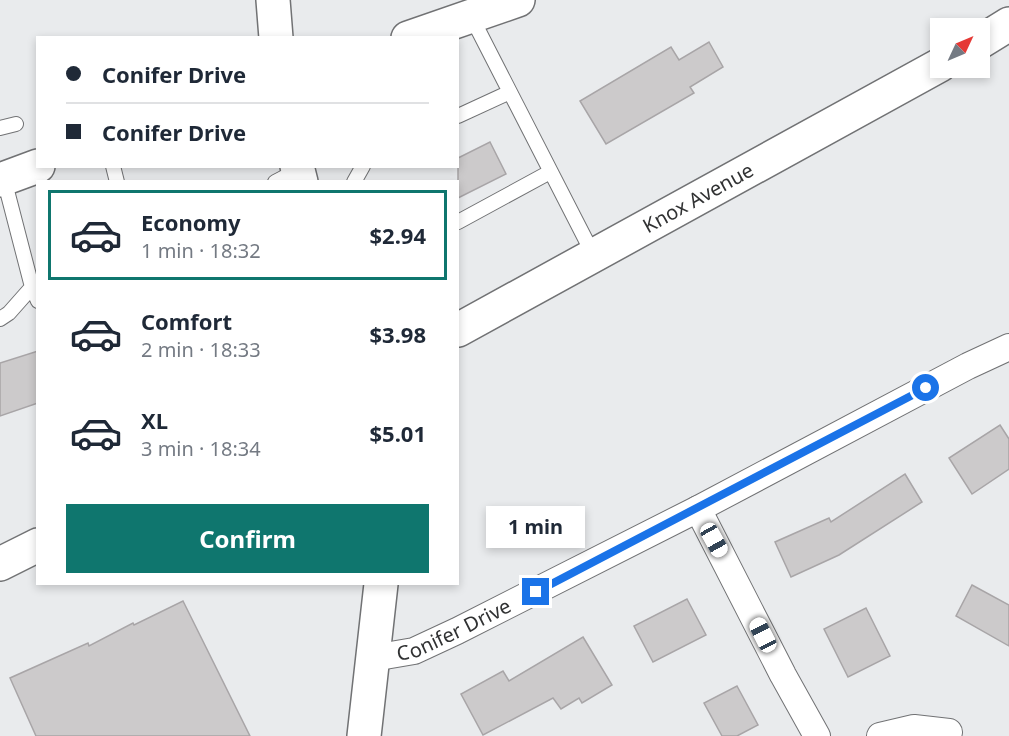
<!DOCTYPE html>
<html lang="en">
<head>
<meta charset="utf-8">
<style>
	:root { --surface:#fff; --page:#f6f6f7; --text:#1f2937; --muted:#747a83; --line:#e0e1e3; --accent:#0f766e }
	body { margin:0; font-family:"Noto Sans",sans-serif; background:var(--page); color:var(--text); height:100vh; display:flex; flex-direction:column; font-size:22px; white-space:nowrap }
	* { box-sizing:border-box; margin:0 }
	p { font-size:20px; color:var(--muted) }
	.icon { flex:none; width:33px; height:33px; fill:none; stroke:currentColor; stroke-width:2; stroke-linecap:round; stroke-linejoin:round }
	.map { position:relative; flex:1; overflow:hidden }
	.drawer { position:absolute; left:36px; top:180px; width:423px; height:405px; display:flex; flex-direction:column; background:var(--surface); border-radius:0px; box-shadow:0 3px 9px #0003 }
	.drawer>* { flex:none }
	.banner { position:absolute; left:36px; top:36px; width:423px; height:132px; border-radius:0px; box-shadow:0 3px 9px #0003; display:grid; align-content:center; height:132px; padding:0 30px; background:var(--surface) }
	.needle { width:39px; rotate:46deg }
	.tools { position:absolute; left:930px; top:18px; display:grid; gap:12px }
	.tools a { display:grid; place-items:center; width:60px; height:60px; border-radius:0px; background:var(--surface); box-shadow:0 3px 9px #0003; font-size:30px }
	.end { position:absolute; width:27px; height:27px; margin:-14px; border:8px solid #1a73e8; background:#fff; box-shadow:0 0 0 3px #fff }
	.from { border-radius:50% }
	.bubble { position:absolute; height:42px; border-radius:0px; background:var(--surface); box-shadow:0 3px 9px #0003; font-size:20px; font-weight:700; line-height:42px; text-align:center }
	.car { position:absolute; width:18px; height:36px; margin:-18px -9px; border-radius:8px; box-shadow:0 0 4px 2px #0007; background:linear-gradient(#fff 24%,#345 0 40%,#fff 0 76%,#345 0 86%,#fff 0) }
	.banner b { display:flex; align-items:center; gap:21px; height:57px; font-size:22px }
	.banner b+b { border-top:2px solid var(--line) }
	.banner i { width:15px; height:15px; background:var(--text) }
	ul { padding:10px 0 0; list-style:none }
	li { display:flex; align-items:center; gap:18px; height:90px; margin:0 12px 9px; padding:0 18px; border:3px solid transparent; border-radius:0px }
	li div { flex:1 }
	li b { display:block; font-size:22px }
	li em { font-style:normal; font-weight:700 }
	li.active { border-color:var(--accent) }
	li>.icon { width:54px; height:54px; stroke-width:1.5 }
	.cta { display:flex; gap:12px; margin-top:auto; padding:12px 30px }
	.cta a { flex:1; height:69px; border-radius:0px; background:var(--accent); color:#fff; font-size:24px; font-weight:700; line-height:69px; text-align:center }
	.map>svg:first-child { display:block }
	.building { fill:#cccacb; stroke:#a8a5a7; stroke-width:1.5 }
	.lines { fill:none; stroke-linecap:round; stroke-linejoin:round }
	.lane-casing { stroke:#717274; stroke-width:16 }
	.street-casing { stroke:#717274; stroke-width:28 }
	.secondary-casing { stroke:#717274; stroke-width:36 }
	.primary-casing { stroke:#717274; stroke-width:36 }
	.lane { stroke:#fff; stroke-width:14 }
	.street { stroke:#fff; stroke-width:26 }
	.secondary { stroke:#fff; stroke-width:33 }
	.primary { stroke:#fff; stroke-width:33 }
	.route { stroke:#1a73e8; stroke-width:8 }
	.labels { text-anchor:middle; stroke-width:5; stroke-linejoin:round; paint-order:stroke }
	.street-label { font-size:20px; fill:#313233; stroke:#fff }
</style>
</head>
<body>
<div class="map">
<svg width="1009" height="736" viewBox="0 0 1009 736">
	<rect width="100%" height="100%" fill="#e9ebed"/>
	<path class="building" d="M709,42L723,67L690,87L694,93L606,144L580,101L671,47L679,60Z
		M490,142L506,174L458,198V158Z
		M38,351V403L0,416V363Z
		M1000,425L1009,439V469L972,494L949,458Z
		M905,474L922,502L839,555L791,577L775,542L829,518L831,522Z
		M972,585L1009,605V646L956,616Z
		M687,599L706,635L653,662L634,626Z
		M183,601L250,736H36L10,678L88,643L89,646L133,623L134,625Z
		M866,608L890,656L848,677L824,629Z
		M583,637L612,685L582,703L579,698L561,709L553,698L483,735L461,694L503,671L509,681Z
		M737,686L758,725L737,736H722L704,703Z"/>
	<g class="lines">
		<g class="lane-casing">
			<path id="lane" d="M471,16L594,256
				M458,116L510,92
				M0,128L16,124
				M113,166L117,182
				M275,182L298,170
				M354,182L363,166
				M458,222L550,172
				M32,287L38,301
				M0,319L9,313L32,287L4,179"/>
		</g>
		<g class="street-casing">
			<g id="street">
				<path d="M698,509L783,675L817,736"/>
				<path id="s1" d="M373,658L414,651L457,631L698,509L968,366L1009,347"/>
				<path d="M880,736L914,728L949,732"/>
			</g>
		</g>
		<g class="secondary-casing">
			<path id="secondary" d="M273,0L276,38
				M297,166L301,182
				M364,736L381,584"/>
		</g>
		<g class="primary-casing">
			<g id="primary">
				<path d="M408,38L518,0"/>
				<path d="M980,42L1009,24"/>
				<path d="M0,180L38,166"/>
				<path id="s2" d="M458,330L940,65"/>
				<path d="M0,564L38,545"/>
			</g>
		</g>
		<use href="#lane" class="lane"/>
		<use href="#street" class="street"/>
		<use href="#secondary" class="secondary"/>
		<use href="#primary" class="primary"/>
	</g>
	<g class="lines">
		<path class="route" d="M536,592L926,388"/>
	</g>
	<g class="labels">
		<g class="street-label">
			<text dy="7" stroke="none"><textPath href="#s2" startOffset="274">Knox Avenue</textPath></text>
			<text dy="7" stroke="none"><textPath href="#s1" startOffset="86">Conifer Drive</textPath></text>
		</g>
	</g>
</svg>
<div class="tools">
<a><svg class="needle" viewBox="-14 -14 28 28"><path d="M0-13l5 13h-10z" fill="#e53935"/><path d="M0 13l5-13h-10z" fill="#747a83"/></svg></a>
</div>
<i class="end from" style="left:926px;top:388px"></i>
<i class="end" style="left:536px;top:592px"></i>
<div class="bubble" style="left:486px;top:506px;width:99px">1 min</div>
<i class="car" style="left:714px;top:540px;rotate:151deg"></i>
<i class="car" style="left:763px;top:635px;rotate:333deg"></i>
<div class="banner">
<b><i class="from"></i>Conifer Drive</b>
<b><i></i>Conifer Drive</b>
</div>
<section class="drawer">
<ul>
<li class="active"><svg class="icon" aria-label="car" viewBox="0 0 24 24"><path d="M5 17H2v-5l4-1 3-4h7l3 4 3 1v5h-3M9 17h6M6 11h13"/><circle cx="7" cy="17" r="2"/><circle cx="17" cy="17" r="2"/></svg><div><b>Economy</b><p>1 min · 18:32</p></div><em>$2.94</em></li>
<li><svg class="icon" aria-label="car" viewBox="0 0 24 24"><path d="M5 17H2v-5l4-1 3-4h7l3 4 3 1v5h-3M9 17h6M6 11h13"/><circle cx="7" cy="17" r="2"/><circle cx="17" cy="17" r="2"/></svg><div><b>Comfort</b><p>2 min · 18:33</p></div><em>$3.98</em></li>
<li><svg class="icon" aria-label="car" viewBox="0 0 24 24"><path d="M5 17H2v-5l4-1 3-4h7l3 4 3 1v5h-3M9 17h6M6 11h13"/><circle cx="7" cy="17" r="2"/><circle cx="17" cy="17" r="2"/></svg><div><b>XL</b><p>3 min · 18:34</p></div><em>$5.01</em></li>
</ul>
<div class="cta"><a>Confirm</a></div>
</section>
</div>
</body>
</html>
